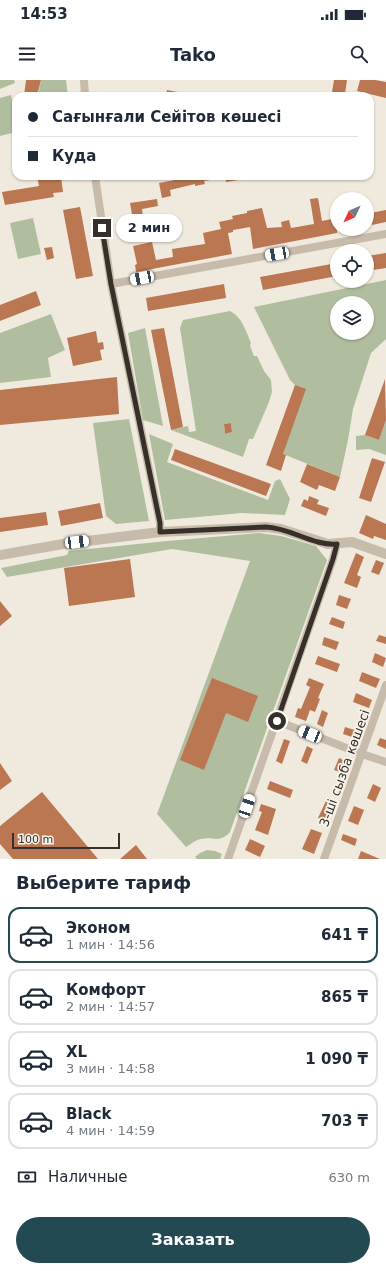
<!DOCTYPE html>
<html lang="ru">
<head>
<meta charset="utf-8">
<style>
	:root { --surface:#fff; --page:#f2f2f3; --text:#1f2937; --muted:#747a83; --line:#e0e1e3; --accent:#234a53 }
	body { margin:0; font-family:"DejaVu Sans",sans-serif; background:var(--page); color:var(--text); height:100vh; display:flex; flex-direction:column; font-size:15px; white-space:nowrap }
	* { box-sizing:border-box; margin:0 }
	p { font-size:13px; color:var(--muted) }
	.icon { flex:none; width:22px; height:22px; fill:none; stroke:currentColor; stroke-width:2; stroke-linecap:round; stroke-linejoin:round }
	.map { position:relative; height:779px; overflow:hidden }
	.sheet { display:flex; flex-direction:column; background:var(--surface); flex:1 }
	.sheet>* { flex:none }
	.guide { position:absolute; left:12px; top:12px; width:362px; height:88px; border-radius:12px; box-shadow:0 1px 3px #0004; display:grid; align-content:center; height:88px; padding:0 16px; background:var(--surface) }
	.needle { width:26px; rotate:226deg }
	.fabs { position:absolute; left:330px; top:112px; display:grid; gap:8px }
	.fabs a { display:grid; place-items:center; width:44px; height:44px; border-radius:50%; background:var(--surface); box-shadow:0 1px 3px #0004; font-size:20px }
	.scale { position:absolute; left:12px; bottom:10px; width:108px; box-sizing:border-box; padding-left:4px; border:2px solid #362f2a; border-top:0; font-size:11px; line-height:14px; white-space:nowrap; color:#362f2a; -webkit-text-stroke:3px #f8f3ea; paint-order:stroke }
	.end { position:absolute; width:18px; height:18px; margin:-9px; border:5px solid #362f2a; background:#fff; box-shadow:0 0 0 2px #fff }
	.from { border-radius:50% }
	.bubble { position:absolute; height:28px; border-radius:14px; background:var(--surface); box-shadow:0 1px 3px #0004; font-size:13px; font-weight:600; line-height:28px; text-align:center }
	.car { position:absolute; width:12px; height:24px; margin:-12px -6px; border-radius:5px; box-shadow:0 0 3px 1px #0007; background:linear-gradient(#fff 24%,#345 0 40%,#fff 0 76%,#345 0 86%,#fff 0) }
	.guide b { display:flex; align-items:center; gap:14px; height:38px; font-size:15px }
	.guide b+b { border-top:1px solid var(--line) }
	.guide i { width:10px; height:10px; background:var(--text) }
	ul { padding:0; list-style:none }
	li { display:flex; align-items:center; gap:12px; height:56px; margin:0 8px 6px; padding:0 8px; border:2px solid var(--line); border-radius:12px }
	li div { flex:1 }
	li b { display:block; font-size:15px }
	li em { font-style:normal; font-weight:600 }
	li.on { border-color:var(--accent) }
	li>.icon { width:36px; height:36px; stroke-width:1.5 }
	h2 { padding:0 16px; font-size:18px; line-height:48px }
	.pay { display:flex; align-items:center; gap:10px; height:44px; padding:0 16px; font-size:15px }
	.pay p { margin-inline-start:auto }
	.button { display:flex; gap:8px; margin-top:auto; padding:8px 16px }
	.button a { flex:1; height:46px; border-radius:24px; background:var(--accent); color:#fff; font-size:16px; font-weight:600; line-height:46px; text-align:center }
	.status { display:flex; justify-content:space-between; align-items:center; height:28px; padding:0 20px; background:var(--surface); direction:ltr }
	.status svg { height:11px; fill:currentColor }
	header { display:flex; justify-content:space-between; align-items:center; height:52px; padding:0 16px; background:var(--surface); font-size:18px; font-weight:600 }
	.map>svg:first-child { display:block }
	.green { fill:#b0be9f; fill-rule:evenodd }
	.building { fill:#ba7752 }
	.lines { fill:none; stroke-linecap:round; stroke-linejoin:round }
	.minor { stroke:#c7bbab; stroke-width:8 }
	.tertiary { stroke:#c7bbab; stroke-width:10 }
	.route { stroke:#362f2a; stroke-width:5 }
	.labels { text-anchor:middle; stroke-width:3.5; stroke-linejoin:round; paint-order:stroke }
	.street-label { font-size:13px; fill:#362f2a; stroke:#f8f3ea }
</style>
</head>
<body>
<div class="status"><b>14:53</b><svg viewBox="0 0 49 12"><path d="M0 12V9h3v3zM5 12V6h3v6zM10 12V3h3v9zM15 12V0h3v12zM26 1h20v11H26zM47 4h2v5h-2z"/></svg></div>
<header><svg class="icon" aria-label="menu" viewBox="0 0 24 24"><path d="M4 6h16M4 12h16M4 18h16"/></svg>Tako<svg class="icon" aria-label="search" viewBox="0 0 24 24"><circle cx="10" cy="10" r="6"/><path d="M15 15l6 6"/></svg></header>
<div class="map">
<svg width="386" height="779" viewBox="0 0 386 779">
	<rect width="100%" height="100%" fill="#f0eade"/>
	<path class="green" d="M0,0H14L15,3L0,9Z
		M41,0H66L68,16H38Z
		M11,15L16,38V52L0,56V18Z
		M33,138L41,174L18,179L10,143Z
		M386,200V259L371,273L353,329L348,360L340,397L283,374L295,305L290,300L254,227ZM337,223H367V253H337Z
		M230,231C242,237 246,251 251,263L250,266L254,276H257L264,291L271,300L272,312L269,322L253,359H249L243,377L171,350L188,346L189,352L196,351L180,248L183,240ZM231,343L232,352L225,354L224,344Z
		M51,234L65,270L48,278L51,297L0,303V253Z
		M145,248L163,346L143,340L128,253Z
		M129,339L149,441L116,444L106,436L93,343Z
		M386,340V375L369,369L356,370V356L365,355L379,360Z
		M149,354L173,364L167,382L268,420L275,401L280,399L290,419L285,435L242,433L165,440Z
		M259,453L281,456L316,466L327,480L230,752C219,764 214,756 201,759C195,760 191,764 186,767L157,734L250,481L172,469L7,497L1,488L67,475L69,471L167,461Z
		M207,770L215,771L222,774L220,779H197L195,777L200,773Z"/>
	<path class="building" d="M26,0H41L37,16H24Z
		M334,0H347L345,14L332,12Z
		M360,0H375L386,2V18L357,11Z
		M167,10L183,13V16H166Z
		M37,96H61L63,112L53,113L54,117L5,125L2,112L39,106Z
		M197,96H216L217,99L204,101L205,104L195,106V104L170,110L171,116L162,118L159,103Z
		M225,96H243L244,99L226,102Z
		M318,118L322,141L337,138V153L253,169L250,147L233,150V152L228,153L232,174L136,192L135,185L137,184L133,166L152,162L156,180L173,177L172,169L205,164L203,153L221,149L219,142L233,139L232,136L247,133V131L262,128L267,148L282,147L281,142L289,140L291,148L314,144L310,119Z
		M157,119L158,126L142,129L143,137L141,138L144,153L131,155L129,147L134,146L130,123Z
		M80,127L93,196L76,199L63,130Z
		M386,130V142L372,145L370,133Z
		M52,167L54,178L47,180L44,168Z
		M386,173V188L367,191V176Z
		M337,183V196L263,210L260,197Z
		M224,204L226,218L148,231L146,218Z
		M36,211L41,225L0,241V225Z
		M164,248L183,347L171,350L151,250Z
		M96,251L98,263L103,262L104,269L100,270L102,280L73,286L67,258Z
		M117,297L119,334L0,345V310Z
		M385,299L386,340L379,360L365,355Z
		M295,305L306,309L283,374L286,375L281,391L266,385Z
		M231,343L232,352L225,354L224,344Z
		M175,369L271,404L266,416L171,380Z
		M372,378L385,382L371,422L359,418Z
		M307,384L340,397L335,411L319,405L317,410L300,402Z
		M309,416L319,420L317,424L329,428L326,436L301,426L304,419L308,421Z
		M100,423L103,438L61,446L58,431Z
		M46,432L48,445L0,452V438Z
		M366,435L386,444V460L374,456L373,459L359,453Z
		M356,473L364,477L357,495L361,497L357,508L344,503Z
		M130,479L135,517L69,526L64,488Z
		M376,480L384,483L379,495L371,492Z
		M339,515L351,519L347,529L336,525Z
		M0,521L12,536L0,546Z
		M332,537L345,542L343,549L329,544Z
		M379,555L386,557V564L376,561Z
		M324,557L339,562L336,570L322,565Z
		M375,573L386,578L383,587L372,582Z
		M318,576L340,584L337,592L315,584Z
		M362,592L380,599L376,608L359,601Z
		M212,598L258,616L248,642L226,633L204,690L180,680Z
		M309,598L324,604L318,618L320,619L315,632L310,630L306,641L295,637L298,628L301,629L310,607L306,605Z
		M356,613L372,620L369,628L353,622Z
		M322,630L328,633L323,647L317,644Z
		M345,647L361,652L358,659L343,654Z
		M380,658L386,660V669L377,665Z
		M284,659L290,661L282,684L276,681Z
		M307,666L313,669L307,684L301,681Z
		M339,678L347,682L343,693L334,690Z
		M0,683L12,701L0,710Z
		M270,701L293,710L290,718L267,709Z
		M373,704L381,708L375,722L367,718Z
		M42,712L98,779H13L0,764V746Z
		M326,721L333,723L326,741L318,738Z
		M261,724L276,729L268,755L255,750L262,732L259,731Z
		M354,726L364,730L358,745L348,741Z
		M311,749L322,753L314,774L302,769Z
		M343,754L357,759L355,766L341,760Z
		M250,759L265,766L260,777L245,770Z
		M136,765L147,779H120Z
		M361,771L380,779H358Z"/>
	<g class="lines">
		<path class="minor" d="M84,0L85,16
			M95,96L111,204L160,443V452
			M111,204L386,154
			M277,641L362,674L386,682
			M228,779L333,479L337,464
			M324,779L386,605"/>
		<path class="tertiary" d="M0,475L63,464L160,452L266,447L281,449L328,464L352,462L386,474"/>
	</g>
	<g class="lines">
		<path class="route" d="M102,148L111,204L160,443V452L266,447C291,448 313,466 337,464L333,479L277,641"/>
	</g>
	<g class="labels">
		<g class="street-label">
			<text transform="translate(344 688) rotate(-70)" y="5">3-ші сызба көшесі</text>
		</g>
	</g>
</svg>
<div class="fabs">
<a><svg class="needle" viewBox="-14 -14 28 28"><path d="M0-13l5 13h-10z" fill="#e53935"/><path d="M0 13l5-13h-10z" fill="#747a83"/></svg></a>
<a><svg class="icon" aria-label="locate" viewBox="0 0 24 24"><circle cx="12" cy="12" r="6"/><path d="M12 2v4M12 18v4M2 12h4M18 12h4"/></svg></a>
<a><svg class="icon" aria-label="layers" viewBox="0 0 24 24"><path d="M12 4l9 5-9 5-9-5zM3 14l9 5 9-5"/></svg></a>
</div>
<div class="scale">100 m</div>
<i class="end from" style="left:277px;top:641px"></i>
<i class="end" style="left:102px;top:148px"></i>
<div class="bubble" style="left:116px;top:134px;width:66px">2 мин</div>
<i class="car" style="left:277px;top:174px;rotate:260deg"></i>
<i class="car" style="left:142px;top:198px;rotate:259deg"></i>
<i class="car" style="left:77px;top:462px;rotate:83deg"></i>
<i class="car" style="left:310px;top:654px;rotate:292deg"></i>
<i class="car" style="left:247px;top:726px;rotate:19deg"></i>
<div class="guide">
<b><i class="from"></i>Сағынғали Сейітов көшесі</b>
<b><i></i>Куда</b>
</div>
</div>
<section class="sheet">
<h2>Выберите тариф</h2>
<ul>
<li class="on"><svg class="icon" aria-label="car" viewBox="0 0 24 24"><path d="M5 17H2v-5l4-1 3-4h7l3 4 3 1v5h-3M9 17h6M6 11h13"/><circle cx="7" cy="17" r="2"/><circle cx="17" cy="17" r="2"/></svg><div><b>Эконом</b><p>1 мин · 14:56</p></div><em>641 ₸</em></li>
<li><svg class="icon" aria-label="car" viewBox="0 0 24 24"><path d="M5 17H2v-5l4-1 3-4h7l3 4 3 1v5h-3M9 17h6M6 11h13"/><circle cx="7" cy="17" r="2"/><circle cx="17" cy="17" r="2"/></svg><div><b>Комфорт</b><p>2 мин · 14:57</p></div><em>865 ₸</em></li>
<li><svg class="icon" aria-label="car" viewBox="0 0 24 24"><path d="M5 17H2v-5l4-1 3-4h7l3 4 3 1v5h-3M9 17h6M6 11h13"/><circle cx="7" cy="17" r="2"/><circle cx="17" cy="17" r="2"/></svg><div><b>XL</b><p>3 мин · 14:58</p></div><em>1 090 ₸</em></li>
<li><svg class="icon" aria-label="car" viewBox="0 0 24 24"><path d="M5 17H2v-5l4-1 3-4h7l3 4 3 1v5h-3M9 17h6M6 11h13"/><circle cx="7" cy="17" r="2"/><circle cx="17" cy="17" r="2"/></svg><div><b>Black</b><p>4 мин · 14:59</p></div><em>703 ₸</em></li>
</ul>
<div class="pay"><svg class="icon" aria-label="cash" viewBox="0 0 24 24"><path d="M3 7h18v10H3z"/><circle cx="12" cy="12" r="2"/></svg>Наличные<p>630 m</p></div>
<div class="button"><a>Заказать</a></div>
</section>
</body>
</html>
